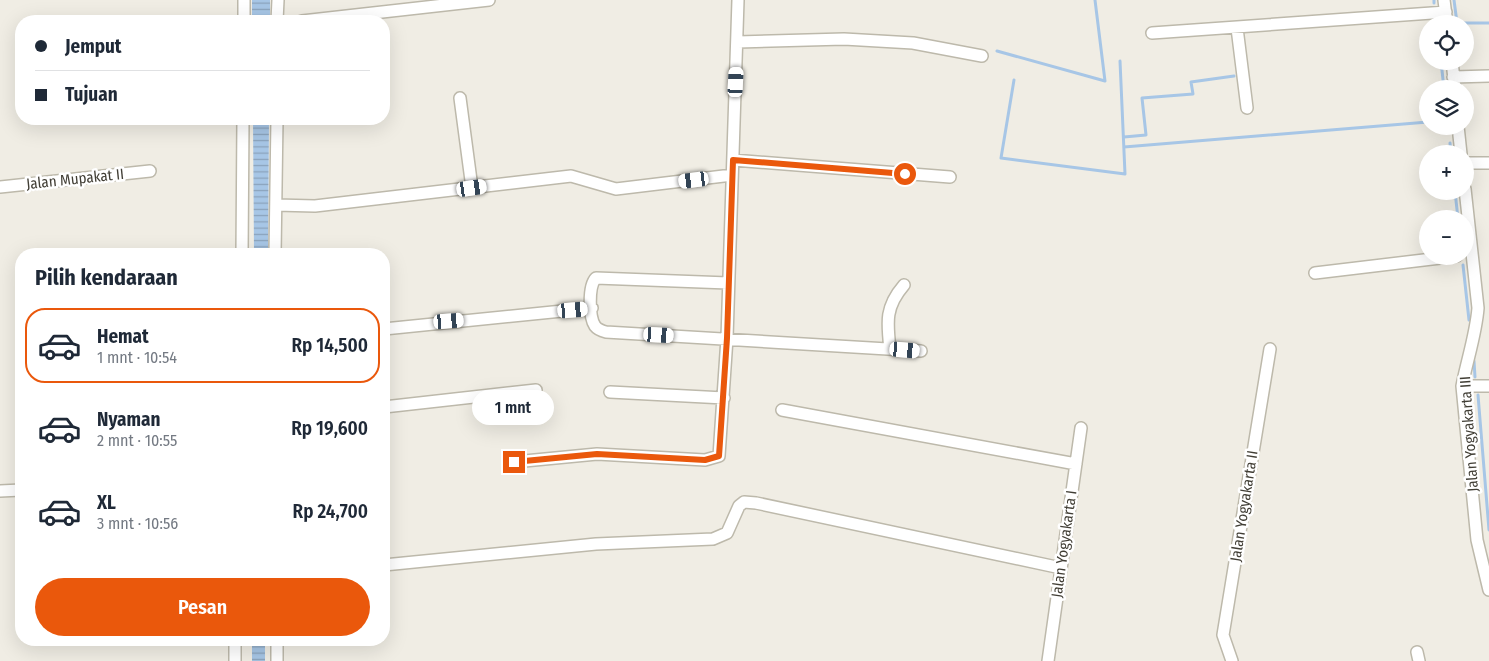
<!DOCTYPE html>
<html lang="id">
<head>
<meta charset="utf-8">
<style>
	:root { --surface:#fff; --page:#f6f6f7; --text:#1f2937; --muted:#747a83; --line:#e0e1e3; --accent:#ea580c }
	body { margin:0; font-family:"Fira Sans Condensed",sans-serif; background:var(--page); color:var(--text); height:100vh; display:flex; flex-direction:column; font-size:19px; white-space:nowrap }
	* { box-sizing:border-box; margin:0 }
	p { font-size:16px; color:var(--muted) }
	.icon { flex:none; width:28px; height:28px; fill:none; stroke:currentColor; stroke-width:2; stroke-linecap:round; stroke-linejoin:round }
	.map { position:relative; flex:1; overflow:hidden }
	.details { position:absolute; left:15px; top:248px; width:375px; height:398px; display:flex; flex-direction:column; background:var(--surface); border-radius:20px; box-shadow:0 5px 20px #0002 }
	.details>* { flex:none }
	.banner { position:absolute; left:15px; top:15px; width:375px; height:110px; border-radius:20px; box-shadow:0 5px 20px #0002; display:grid; align-content:center; height:110px; padding:0 20px; background:var(--surface) }
	.fabs { position:absolute; left:1419px; top:15px; display:grid; gap:10px }
	.fabs a { display:grid; place-items:center; width:55px; height:55px; border-radius:50%; background:var(--surface); box-shadow:0 5px 20px #0002; font-size:25px }
	.end { position:absolute; width:22px; height:22px; margin:-11px; border:6px solid #ea580c; background:#fff; box-shadow:0 0 0 2px #fff }
	.from { border-radius:50% }
	.bubble { position:absolute; height:35px; border-radius:18px; background:var(--surface); box-shadow:0 5px 20px #0002; font-size:16px; font-weight:600; line-height:35px; text-align:center }
	.car { position:absolute; width:15px; height:30px; margin:-15px -8px; border-radius:6px; box-shadow:0 0 4px 1px #0007; background:linear-gradient(#fff 24%,#345 0 40%,#fff 0 76%,#345 0 86%,#fff 0) }
	.banner b { display:flex; align-items:center; gap:18px; height:48px; font-size:19px }
	.banner b+b { border-top:1px solid var(--line) }
	.banner i { width:12px; height:12px; background:var(--text) }
	ul { padding:0; list-style:none }
	li { display:flex; align-items:center; gap:15px; height:75px; margin:0 10px 8px; padding:0 10px; border:2px solid transparent; border-radius:20px }
	li div { flex:1 }
	li b { display:block; font-size:19px }
	li em { font-style:normal; font-weight:600 }
	li.active { border-color:var(--accent) }
	li>.icon { width:45px; height:45px; stroke-width:1.5 }
	h2 { padding:0 20px; font-size:22px; line-height:60px }
	.action { display:flex; gap:10px; margin-top:auto; padding:10px 20px }
	.action a { flex:1; height:58px; border-radius:30px; background:var(--accent); color:#fff; font-size:20px; font-weight:600; line-height:58px; text-align:center }
	.map>svg:first-child { display:block }
	.water { fill:url(#water-rules) }
	.lines { fill:none; stroke-linecap:round; stroke-linejoin:round }
	.stream { stroke:#a7c6e6; stroke-width:3 }
	.minor-casing { stroke:#bdb9ab; stroke-width:14 }
	.minor { stroke:#fff; stroke-width:11 }
	.route { stroke:#ea580c; stroke-width:6 }
	.labels { text-anchor:middle; stroke-width:5; stroke-linejoin:round; paint-order:stroke }
	.street-label { font-size:15px; fill:#413e35; stroke:#fff }
</style>
</head>
<body>
<div class="map">
<svg width="1489" height="661" viewBox="0 0 1489 661">
	<defs>
		<pattern id="water-rules" width="6" height="5" patternUnits="userSpaceOnUse" patternTransform="scale(1.25)"><rect width="6" height="5" fill="#a7c6e6"/><path d="M0 2.5h6" fill="none" stroke="#8aa2bb"/></pattern>
	</defs>
	<rect width="100%" height="100%" fill="#f0ede4"/>
	<path class="water" d="M252,0H270V21H252Z
		M253,119H269L268,254H254Z
		M252,639H265V661H252Z"/>
	<g class="lines">
		<path class="stream" d="M1434,0V3
			M1454,0L1457,23H1489
			M1437,22V24
			M997,51L1105,81L1095,0
			M1441,61L1444,89
			M1014,80L1001,158L1125,174L1120,61
			M1448,126V127
			M1124,137L1146,135L1142,98L1193,94L1191,82L1234,76
			M1450,143L1451,154
			M1124,147L1428,122
			M1455,191L1458,219
			M1463,265L1469,320
			M1474,361L1475,377
			M1478,395L1489,530"/>
		<g class="minor-casing">
			<path id="minor" d="M1444,0L1447,24
				M244,21V0
				M277,21L278,0
				M302,21L489,0
				M1237,28L1247,108
				M1152,33L1446,12
				M738,42L844,39L913,43L982,56
				M1452,61L1455,89
				M1453,77L1489,76
				M460,98L472,188
				M1458,126L1461,154
				M733,160L950,177
				M1465,163H1489
				M0,187L150,171
				M1465,189L1478,308C1476,334 1467,360 1462,386L1477,540L1489,590
				M276,205L315,206L571,176L616,189L732,175
				M242,254L243,119
				M275,254L277,119
				M1315,273L1457,256
				M728,283L596,278C588,286 589,317 595,326C598,330 602,331 606,332L921,351
				M384,329L592,308
				M890,349C887,322 885,307 904,285
				M1462,386H1489
				M610,392L724,398
				M384,407L536,390
				M782,410L1076,464
				M514,462L597,454L705,460L719,456L727,338L738,0
				M0,491L21,490
				M384,565L596,544L713,539L727,533L739,506L744,502L756,503L1061,568
				M235,639V661
				M1417,652L1419,661
				M277,661V639
				M1048,661L1081,428
				M1232,661L1223,635L1270,349"/>
		</g>
		<use href="#minor" class="minor"/>
	</g>
	<g class="lines">
		<path class="route" d="M514,462L597,454L705,460L719,456L727,338L733,160L905,174"/>
	</g>
	<g class="labels">
		<g class="street-label">
			<text transform="translate(75 179) rotate(-6)" y="5">Jalan Mupakat II</text>
			<text transform="translate(1469 434) rotate(-94)" y="5">Jalan Yogyakarta III</text>
			<text transform="translate(1244 506) rotate(-81)" y="5">Jalan Yogyakarta II</text>
			<text transform="translate(1064 544) rotate(-82)" y="5">Jalan Yogyakarta I</text>
		</g>
	</g>
</svg>
<div class="fabs">
<a><svg class="icon" aria-label="locate" viewBox="0 0 24 24"><circle cx="12" cy="12" r="6"/><path d="M12 2v4M12 18v4M2 12h4M18 12h4"/></svg></a>
<a><svg class="icon" aria-label="layers" viewBox="0 0 24 24"><path d="M12 4l9 5-9 5-9-5zM3 14l9 5 9-5"/></svg></a>
<a>+</a>
<a>−</a>
</div>
<i class="end from" style="left:905px;top:174px"></i>
<i class="end" style="left:514px;top:462px"></i>
<div class="bubble" style="left:472px;top:390px;width:82px">1 mnt</div>
<i class="car" style="left:736px;top:82px;rotate:3deg"></i>
<i class="car" style="left:694px;top:180px;rotate:263deg"></i>
<i class="car" style="left:472px;top:188px;rotate:82deg"></i>
<i class="car" style="left:573px;top:310px;rotate:85deg"></i>
<i class="car" style="left:449px;top:321px;rotate:86deg"></i>
<i class="car" style="left:659px;top:335px;rotate:93deg"></i>
<i class="car" style="left:905px;top:350px;rotate:95deg"></i>
<div class="banner">
<b><i class="from"></i>Jemput</b>
<b><i></i>Tujuan</b>
</div>
<section class="details">
<h2>Pilih kendaraan</h2>
<ul>
<li class="active"><svg class="icon" aria-label="car" viewBox="0 0 24 24"><path d="M5 17H2v-5l4-1 3-4h7l3 4 3 1v5h-3M9 17h6M6 11h13"/><circle cx="7" cy="17" r="2"/><circle cx="17" cy="17" r="2"/></svg><div><b>Hemat</b><p>1 mnt · 10:54</p></div><em>Rp 14,500</em></li>
<li><svg class="icon" aria-label="car" viewBox="0 0 24 24"><path d="M5 17H2v-5l4-1 3-4h7l3 4 3 1v5h-3M9 17h6M6 11h13"/><circle cx="7" cy="17" r="2"/><circle cx="17" cy="17" r="2"/></svg><div><b>Nyaman</b><p>2 mnt · 10:55</p></div><em>Rp 19,600</em></li>
<li><svg class="icon" aria-label="car" viewBox="0 0 24 24"><path d="M5 17H2v-5l4-1 3-4h7l3 4 3 1v5h-3M9 17h6M6 11h13"/><circle cx="7" cy="17" r="2"/><circle cx="17" cy="17" r="2"/></svg><div><b>XL</b><p>3 mnt · 10:56</p></div><em>Rp 24,700</em></li>
</ul>
<div class="action"><a>Pesan</a></div>
</section>
</div>
</body>
</html>
